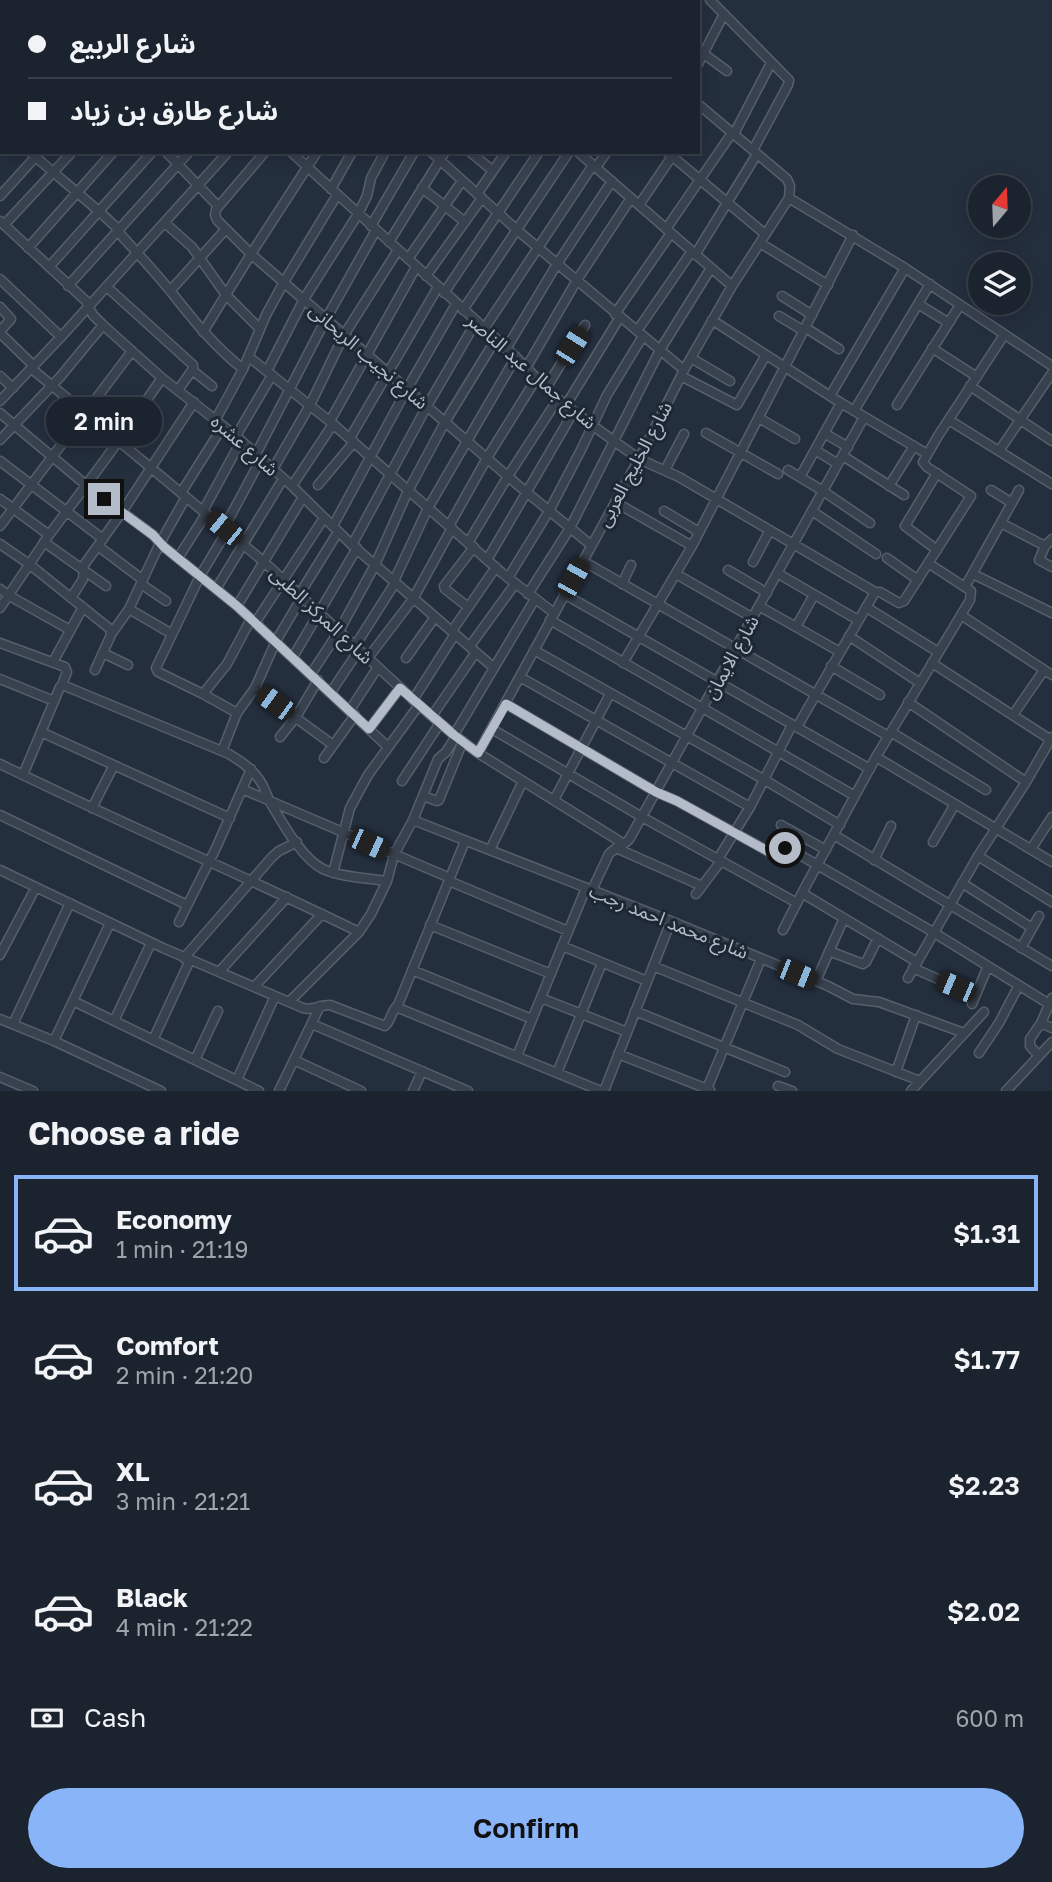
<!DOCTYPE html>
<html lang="en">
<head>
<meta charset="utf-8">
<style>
	:root { --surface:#1b232e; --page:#242b36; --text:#f1f3f6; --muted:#a0a4aa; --line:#39404a; --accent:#8ab4f8 }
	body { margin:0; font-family:"Golos Text","Noto Sans Arabic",sans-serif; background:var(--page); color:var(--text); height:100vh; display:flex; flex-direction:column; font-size:26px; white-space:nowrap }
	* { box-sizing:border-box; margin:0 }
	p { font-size:23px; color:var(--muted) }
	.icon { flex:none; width:38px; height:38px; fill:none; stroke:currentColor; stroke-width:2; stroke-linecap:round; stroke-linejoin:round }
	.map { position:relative; height:1091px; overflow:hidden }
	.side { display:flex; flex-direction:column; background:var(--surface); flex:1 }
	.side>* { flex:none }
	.banner { position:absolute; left:0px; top:0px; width:700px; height:154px; box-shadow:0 4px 18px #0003,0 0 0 2px var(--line); display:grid; align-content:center; height:154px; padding:0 28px; background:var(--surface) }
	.needle { width:46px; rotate:19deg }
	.buttons { position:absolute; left:968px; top:175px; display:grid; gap:14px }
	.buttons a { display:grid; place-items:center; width:63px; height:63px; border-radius:50%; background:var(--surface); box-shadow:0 4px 18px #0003,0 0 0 2px var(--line); font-size:35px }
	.end { position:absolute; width:32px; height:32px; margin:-16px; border:9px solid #b4bcc9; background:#111; box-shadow:0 0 0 4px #111 }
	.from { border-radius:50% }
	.bubble { position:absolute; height:49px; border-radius:24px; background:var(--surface); box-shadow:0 4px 18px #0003,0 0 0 2px var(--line); font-size:23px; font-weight:600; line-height:49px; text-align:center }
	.car { position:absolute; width:21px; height:42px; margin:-21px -10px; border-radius:9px; box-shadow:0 0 5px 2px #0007; background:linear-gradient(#222 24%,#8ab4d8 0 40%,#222 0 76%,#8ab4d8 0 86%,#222 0) }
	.banner b { display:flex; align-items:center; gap:24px; height:66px; font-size:26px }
	.banner b+b { border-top:2px solid var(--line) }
	.banner i { width:18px; height:18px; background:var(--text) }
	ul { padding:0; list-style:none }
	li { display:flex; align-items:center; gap:21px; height:116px; margin:0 14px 10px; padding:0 14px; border:4px solid transparent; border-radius:0px }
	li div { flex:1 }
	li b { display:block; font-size:26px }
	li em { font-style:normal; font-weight:600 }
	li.selected { border-color:var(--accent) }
	li>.icon { width:63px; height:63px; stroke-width:1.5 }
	h2 { padding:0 28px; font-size:32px; line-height:84px }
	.pay { display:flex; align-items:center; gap:18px; height:77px; padding:0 28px; font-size:26px }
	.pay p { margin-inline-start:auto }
	.cta { display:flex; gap:14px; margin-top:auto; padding:14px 28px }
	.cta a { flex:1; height:80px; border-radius:42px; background:var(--accent); color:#111; font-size:28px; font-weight:600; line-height:80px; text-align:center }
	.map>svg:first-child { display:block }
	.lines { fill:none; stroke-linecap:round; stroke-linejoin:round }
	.minor-casing { stroke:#565f6c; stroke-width:11 }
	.minor { stroke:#38414e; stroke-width:8 }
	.rail-casing { stroke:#5a6575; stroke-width:5 }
	.rail { stroke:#1d2633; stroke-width:2.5; stroke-dasharray:8; stroke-linecap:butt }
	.route { stroke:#b4bcc9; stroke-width:9 }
	.labels { text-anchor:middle; stroke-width:6; stroke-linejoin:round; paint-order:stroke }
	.street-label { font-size:19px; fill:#b4bcc9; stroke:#1d2633 }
</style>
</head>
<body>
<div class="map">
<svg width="1052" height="1091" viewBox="0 0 1052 1091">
	<rect width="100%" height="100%" fill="#242f3e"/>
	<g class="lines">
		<g class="minor-casing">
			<path id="minor" d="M19,0L22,2
				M85,0L88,2
				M239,0L240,2
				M351,0L353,2
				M408,0L410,2
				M483,0L485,2
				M580,0L582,2
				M647,0L649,2
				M710,0L789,80L788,85L753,150
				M94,2L96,0
				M127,2L128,0
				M173,2L174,0
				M209,2L211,0
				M248,2L249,0
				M287,2L288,0
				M324,2L326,0
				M363,2L365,0
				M395,2L397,0
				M452,2L454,0
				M505,2L506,0
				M559,2L560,0
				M656,2L657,0
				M0,31L2,32
				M704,54L727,71
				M698,64L724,14
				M0,76L2,77
				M0,107L2,105
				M734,134L771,63
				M0,142L2,140
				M30,152C59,178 89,201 117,228L121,235C138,254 156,273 172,293C194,321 215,347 243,369
				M166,152L217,205L215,215L217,220L251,254L326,319L519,486L591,545
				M291,152L516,357L553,395L592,425L639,459L679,477L875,592H880L899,603L904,601L971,496L927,467L923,462L938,436L1004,335
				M431,152L517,230L684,370
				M470,152L493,171
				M578,152L732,286
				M667,152L765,234
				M596,167L607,152
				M422,188L465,222
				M331,189L352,152
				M477,194L506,152
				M0,196L40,152
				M789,198L905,268L1052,366
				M639,205L675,152
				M218,207L265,152
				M0,221L86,301L93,315L103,325L162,378L236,436L292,486L352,545L493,667
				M165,223L192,247L226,295L260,329
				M4,225L72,152
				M371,226L414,152
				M666,229L732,133
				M389,242L445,152
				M760,243L828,285
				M28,248L113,152
				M695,255L757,154
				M408,259L462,181
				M49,267L152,152
				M426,276L482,198
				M0,279L61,337
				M68,286L189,152
				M107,287L193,365V369L178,390
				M170,291L226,229
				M444,293L539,152
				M782,296L812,315
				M918,304L949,323
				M0,307L11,319L0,331
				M463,310L569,152
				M615,314L671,233
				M779,316L804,331
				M712,320L841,403L927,454
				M806,328L839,349
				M484,329L593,165
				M637,331L692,251
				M203,332L251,254L317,152
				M0,333L34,366
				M932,348L977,377
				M506,349L557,264L612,181
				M249,357L333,424L502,573L554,613
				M691,358L730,381
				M526,368L577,280L631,198
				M32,369L263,561L419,705L454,735L478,753L624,844
				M192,370L212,386
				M267,371L304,299L358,214L367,196L371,178L385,152
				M0,376L13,388
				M681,376L737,405L766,355
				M970,386L1052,441
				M546,388L585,325
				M830,396L905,268
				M0,401L61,337L228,152
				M566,405L620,317
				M897,405L960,305
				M854,411L930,284
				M0,413L86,485L153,535L164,547L237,606L388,747
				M759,418L795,439
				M216,419L243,369L266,315L284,282L337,195
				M949,420L1052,484
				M330,421L416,267
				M706,433L778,474
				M824,433L848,447
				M236,436L272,375
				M350,438L438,287
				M0,440L60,377L103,325
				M815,450L838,464
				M999,451L1052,373
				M256,454L326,319L376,230
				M843,456L904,495
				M0,461L103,539
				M273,469L310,405L344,335L398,250
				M665,470L684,434
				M788,470L823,491L870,523
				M800,477L841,403
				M318,485L354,442
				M292,486L333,424
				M889,486L914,446
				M991,490L1012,503
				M181,493L223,426
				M0,499L49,535
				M615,502L692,546
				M203,511L241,441
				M664,511L699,532
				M812,511L876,554
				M1001,523L1045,546L1052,539
				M0,526L132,351
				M333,526L407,389L456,304
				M449,526L487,458L536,379
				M224,528L261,459
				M227,531L200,576L156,668L158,672L203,694L237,713
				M44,542L106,586
				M468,543L508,476L558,399
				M0,544L29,564L110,629L111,635L95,670
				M352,545L427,406L476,322
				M98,546L143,580
				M1045,546L1039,560L1052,567
				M937,550L905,526L937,473
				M178,558L206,514
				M887,558L918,580
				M487,560L574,411
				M583,561L888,736
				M753,562L770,530
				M728,570L767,593
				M777,573L858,620
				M676,574L753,618
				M973,574L1052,613
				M508,578L549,511L582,448L607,395L643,336
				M394,581L428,508L516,357
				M141,584L166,601
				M622,584L631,565
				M965,587L1019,490
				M0,589L8,595L70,630
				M216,589L283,479
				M528,594L570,528L660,350L711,268
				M564,594L870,769
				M299,595L338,532
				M71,598L83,579L84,565L122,512L194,402
				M237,606L303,497
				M759,606L840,652
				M468,607L445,589L444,586L474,547
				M866,607L938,652
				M0,608L49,535L107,457L162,378
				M129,609L172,634
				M961,615L1052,675
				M550,620L855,796
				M255,623L324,518
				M796,627L814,595
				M452,631L496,567
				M112,633L129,609L160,543L186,497
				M849,636L920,683
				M0,643L65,667L67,672L63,682L65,686L229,754C240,761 250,767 258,778C264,785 266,794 270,802C282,822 302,859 323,869C340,877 367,878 387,881
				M355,646L395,583
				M470,646L515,584
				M534,650L763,779L840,825
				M103,653L128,665
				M293,657L357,548
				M368,658L413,599L452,528
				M406,658L435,617
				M53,662L83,607
				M623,663L692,546L853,235
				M932,663L1051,740
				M831,666L880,695
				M311,674L339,631L375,565L408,491L445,422L496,339
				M520,677L750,807
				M0,679L54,701
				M255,688L333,745
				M331,692L359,650
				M203,694L227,664L251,619
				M413,700L455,634
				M908,702L1026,782
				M506,704L656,792L677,801L773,854H778L783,848H788L933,932L1049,1004
				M350,710L378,667
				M1013,715L1044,670
				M432,716L476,652
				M797,727L875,592
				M369,729L400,688
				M492,729L642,817L797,903
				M41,732L230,818
				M891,732L986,790
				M454,735L535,599
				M280,737L296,717L318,680
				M222,751L237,713L255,688L276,641L302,597
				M478,753L639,459L684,370L732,286L789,198L790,186L787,179L698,104
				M876,757L1052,862
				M324,758L355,715
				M0,764C119,822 240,874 359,932
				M23,775L60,687L64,684
				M402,781L440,723
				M242,789L450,878
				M423,796L437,801L439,800L463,741
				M554,800L610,694
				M92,808L114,765
				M0,815L187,905
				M413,820L671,921L828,986L853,999L879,1002L964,1033
				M781,825L826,850
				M834,835L1052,966
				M933,842L955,804
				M616,848L702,886
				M1031,849L1052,817
				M490,850L523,781
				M978,856L1052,902
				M718,859L750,807L792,725
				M874,860L891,826
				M0,870L163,948L303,1008C313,1011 319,1005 330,1005L385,1026C391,1021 391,1011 398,1005L465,841
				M333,873L350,808L368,775L419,705
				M449,881L568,931
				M962,883L1032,928
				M592,890L609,854C615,847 625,846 630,838L864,417
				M802,893L917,962
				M696,894L721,861
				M179,922L216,848L251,769
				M430,925L551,974
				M783,930L802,893L876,757L970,600L971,591L928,563
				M562,946L647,981
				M1021,948L1039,916
				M829,951L863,964L866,962L878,938
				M0,955L36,887
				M184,958L272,857L279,851L297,842
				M653,966L798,1025L838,1049L920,1081
				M913,968L956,987
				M412,970L532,1019
				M219,972L287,897
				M908,978L978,856L1026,782L1052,737
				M816,981L844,918
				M254,987L322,914
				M541,998L627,1032
				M73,1001L259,1091
				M289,1002L359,932L371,914L387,881L394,855L413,820L438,759L446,752L456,736
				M972,1004L988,966
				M396,1007L601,1091
				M635,1011L785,1072
				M0,1019L54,1041L161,1091
				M114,1021L151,943
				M1041,1023L1052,1028
				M13,1024L70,903
				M312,1024L468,1091
				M153,1040L190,960
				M54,1041L110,923
				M979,1053L999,1023L1019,985
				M618,1054L710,1090
				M517,1056L586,888
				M1039,1056L1030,1046V1039L1041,1023L1052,998
				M195,1060L218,1011
				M294,1060L361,1091
				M896,1072L916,1015
				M557,1073L602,963
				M0,1077L33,1091
				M237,1080L275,996
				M778,1086L792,1091
				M279,1091L320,1006
				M413,1091L422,1071
				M604,1091L671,921
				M706,1091L761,959
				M911,1091L984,1012
				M1006,1091L1052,1042"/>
		</g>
		<use href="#minor" class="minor"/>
		<g class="rail-casing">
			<path id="rail" d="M115,2L116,0
				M0,129L2,127"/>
		</g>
		<use href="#rail" class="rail"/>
	</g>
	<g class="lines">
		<path class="route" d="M104,499L153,535L164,547L237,606L369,729L400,688L454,735L478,753L506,704L656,792L677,801L773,854H778L785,848"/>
	</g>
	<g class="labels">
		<g class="street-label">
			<text transform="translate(369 356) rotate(41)" y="7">شارع نجيب الريحانى</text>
			<text transform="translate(532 371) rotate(41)" y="7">شارع جمال عبد الناصر</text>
			<text transform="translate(245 445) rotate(41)" y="7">شارع عشره</text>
			<text transform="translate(634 464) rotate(-62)" y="7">شارع الخليج العربى</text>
			<text transform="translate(322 615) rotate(43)" y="7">شارع المركز الطبى</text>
			<text transform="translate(731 657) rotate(-61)" y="7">شارع الايمان</text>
			<text transform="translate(669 921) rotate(22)" y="7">شارع محمد احمد رجب</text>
		</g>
	</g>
</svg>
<div class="buttons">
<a><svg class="needle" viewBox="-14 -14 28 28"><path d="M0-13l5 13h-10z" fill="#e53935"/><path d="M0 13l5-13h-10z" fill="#a0a4aa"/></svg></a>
<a><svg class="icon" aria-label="layers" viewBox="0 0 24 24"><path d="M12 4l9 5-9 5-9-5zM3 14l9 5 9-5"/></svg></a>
</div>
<i class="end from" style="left:785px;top:848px"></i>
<i class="end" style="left:104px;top:499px"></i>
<div class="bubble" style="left:46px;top:397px;width:116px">2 min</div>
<i class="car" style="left:572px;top:346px;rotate:32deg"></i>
<i class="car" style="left:224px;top:528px;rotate:309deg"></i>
<i class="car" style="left:573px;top:578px;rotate:29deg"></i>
<i class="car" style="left:275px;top:703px;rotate:306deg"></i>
<i class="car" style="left:369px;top:844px;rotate:114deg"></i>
<i class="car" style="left:797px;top:974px;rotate:112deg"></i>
<i class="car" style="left:956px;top:987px;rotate:293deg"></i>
<div class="banner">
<b><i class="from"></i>شارع الربيع</b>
<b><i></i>شارع طارق بن زياد</b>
</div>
</div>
<section class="side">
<h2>Choose a ride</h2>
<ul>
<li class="selected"><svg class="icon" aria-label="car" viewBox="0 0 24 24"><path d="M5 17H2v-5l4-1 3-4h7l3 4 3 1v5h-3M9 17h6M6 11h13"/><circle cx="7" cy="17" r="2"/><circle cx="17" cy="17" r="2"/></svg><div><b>Economy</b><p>1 min · 21:19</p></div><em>$1.31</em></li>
<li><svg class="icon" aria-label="car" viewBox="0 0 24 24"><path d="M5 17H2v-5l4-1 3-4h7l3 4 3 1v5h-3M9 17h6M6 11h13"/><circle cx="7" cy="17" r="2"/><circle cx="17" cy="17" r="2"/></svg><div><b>Comfort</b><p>2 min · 21:20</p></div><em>$1.77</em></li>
<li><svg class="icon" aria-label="car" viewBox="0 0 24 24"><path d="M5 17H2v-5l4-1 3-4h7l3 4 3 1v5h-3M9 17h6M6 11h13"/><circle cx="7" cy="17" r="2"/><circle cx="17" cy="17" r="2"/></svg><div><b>XL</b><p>3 min · 21:21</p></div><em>$2.23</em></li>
<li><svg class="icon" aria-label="car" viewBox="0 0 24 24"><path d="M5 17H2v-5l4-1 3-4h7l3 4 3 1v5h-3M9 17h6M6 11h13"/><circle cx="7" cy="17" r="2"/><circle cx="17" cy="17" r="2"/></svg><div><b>Black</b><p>4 min · 21:22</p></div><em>$2.02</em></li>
</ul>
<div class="pay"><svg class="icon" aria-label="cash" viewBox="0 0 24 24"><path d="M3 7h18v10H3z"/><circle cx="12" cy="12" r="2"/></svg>Cash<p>600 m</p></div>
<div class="cta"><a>Confirm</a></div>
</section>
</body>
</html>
